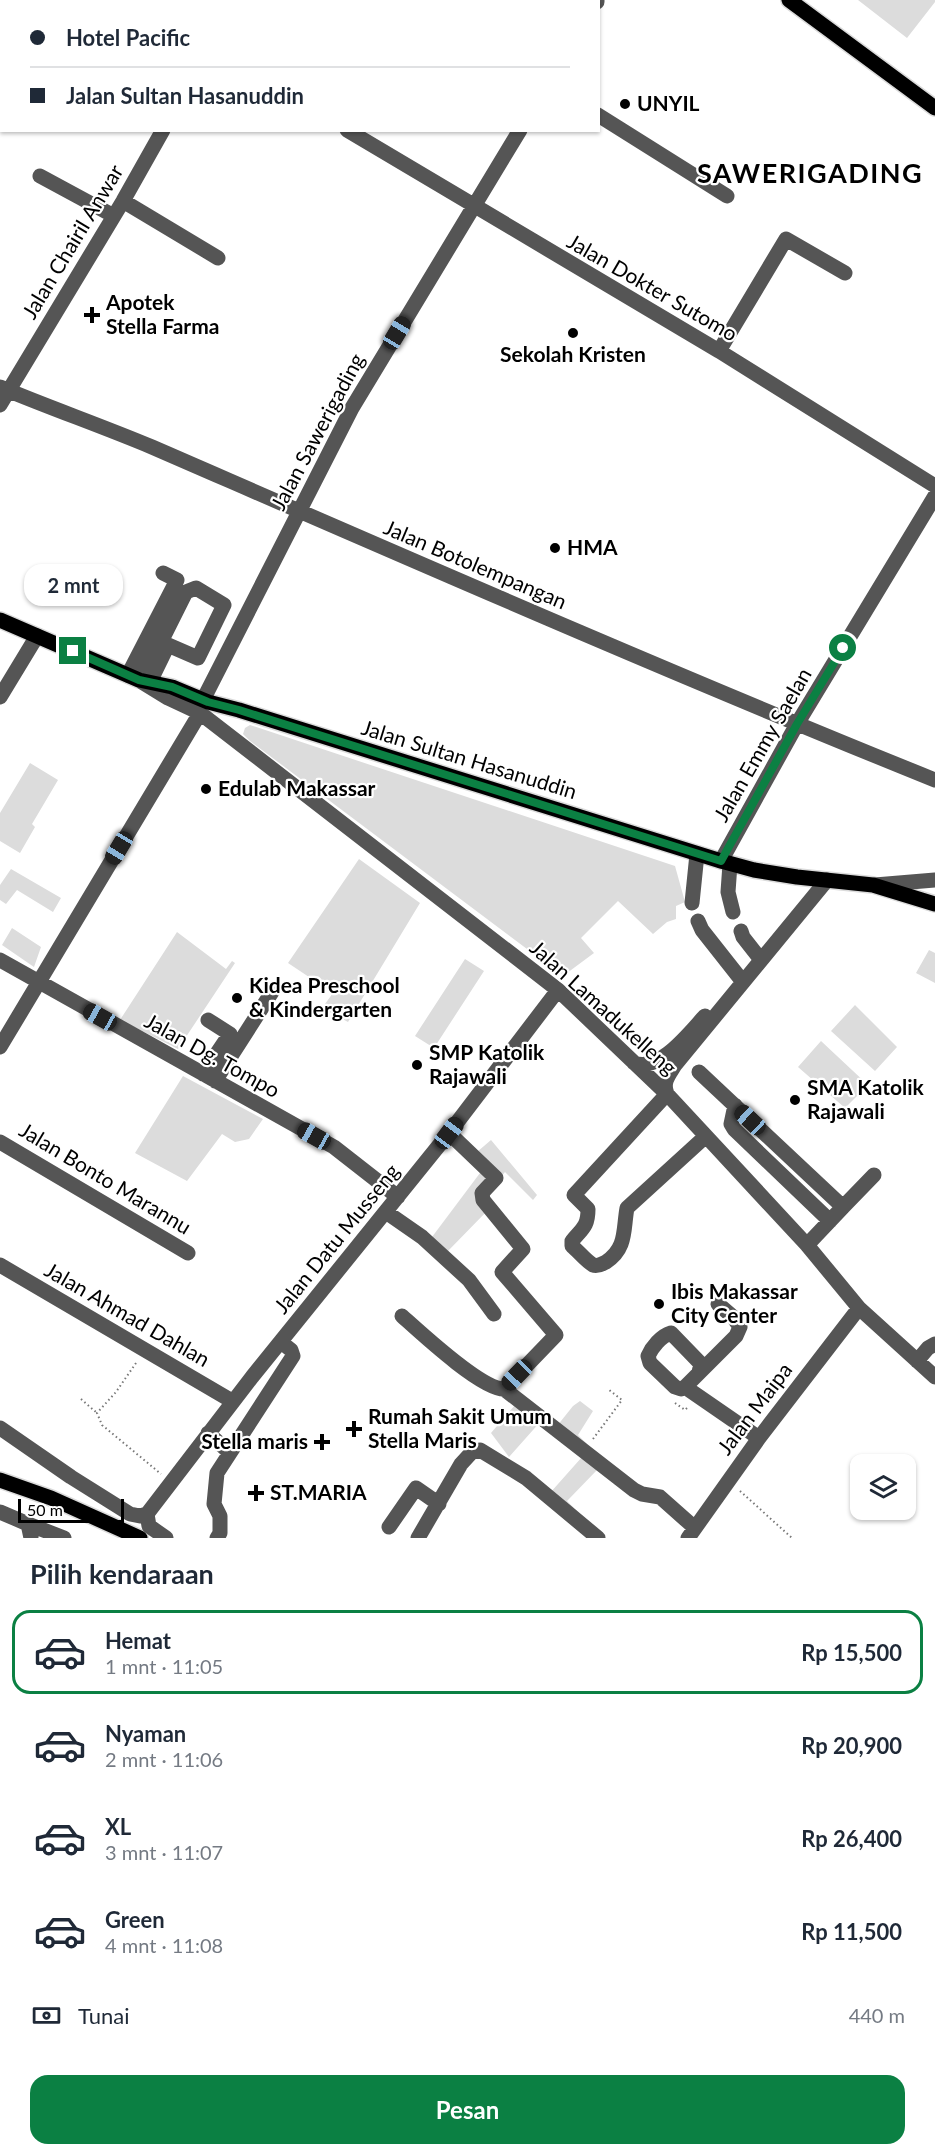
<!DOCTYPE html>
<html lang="id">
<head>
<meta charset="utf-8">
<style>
	:root { --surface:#fff; --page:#f6f6f7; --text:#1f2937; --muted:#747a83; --line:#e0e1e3; --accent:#0b8043 }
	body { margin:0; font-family:Lato,sans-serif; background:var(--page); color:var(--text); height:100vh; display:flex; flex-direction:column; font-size:22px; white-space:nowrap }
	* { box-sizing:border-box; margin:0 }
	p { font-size:20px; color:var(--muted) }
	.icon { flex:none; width:33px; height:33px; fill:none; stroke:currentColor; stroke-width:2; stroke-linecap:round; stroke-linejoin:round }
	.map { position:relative; height:1538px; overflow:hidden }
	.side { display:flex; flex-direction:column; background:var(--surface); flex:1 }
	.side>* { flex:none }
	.banner { position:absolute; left:0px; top:0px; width:600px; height:132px; box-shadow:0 2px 4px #0004; display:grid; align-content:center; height:132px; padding:0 30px; background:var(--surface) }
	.fabs { position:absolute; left:850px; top:1454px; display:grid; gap:12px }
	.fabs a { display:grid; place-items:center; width:66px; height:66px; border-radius:12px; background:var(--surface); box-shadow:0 2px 4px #0004; font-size:30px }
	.scale { position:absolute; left:18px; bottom:15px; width:106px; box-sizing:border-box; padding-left:6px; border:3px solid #000; border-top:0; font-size:16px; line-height:21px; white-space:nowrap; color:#000; -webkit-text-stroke:4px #fff; paint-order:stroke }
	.end { position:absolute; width:27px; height:27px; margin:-14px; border:8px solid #0b8043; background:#fff; box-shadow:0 0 0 3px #fff }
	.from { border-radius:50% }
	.bubble { position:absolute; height:42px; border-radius:18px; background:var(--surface); box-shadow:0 2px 4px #0004; font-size:20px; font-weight:700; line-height:42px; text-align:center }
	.car { position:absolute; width:18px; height:36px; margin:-18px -9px; border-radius:8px; box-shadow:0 0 4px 2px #0007; background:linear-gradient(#222 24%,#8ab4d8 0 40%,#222 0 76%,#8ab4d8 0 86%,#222 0) }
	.banner b { display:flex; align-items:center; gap:21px; height:57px; font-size:22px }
	.banner b+b { border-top:2px solid var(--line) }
	.banner i { width:15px; height:15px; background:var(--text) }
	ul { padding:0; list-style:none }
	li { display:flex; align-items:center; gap:18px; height:84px; margin:0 12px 9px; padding:0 18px; border:3px solid transparent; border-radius:18px }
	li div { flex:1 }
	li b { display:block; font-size:22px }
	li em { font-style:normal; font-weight:700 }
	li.current { border-color:var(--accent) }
	li>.icon { width:54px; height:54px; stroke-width:1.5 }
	h2 { padding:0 30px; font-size:27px; line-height:72px }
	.pay { display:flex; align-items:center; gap:15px; height:66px; padding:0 30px; font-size:22px }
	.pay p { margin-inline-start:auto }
	.primary-button { display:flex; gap:12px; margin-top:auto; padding:12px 30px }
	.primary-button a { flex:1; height:69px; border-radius:18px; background:var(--accent); color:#fff; font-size:24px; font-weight:700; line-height:69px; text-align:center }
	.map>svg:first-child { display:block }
	.green { fill:#dcdcdc }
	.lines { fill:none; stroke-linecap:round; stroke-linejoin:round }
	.major-casing { stroke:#dbdbdb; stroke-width:18 }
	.path { stroke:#777; stroke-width:2; stroke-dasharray:1.5 3; stroke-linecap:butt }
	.minor { stroke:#555; stroke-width:15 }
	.major { stroke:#000; stroke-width:15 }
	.route { stroke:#0b8043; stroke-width:8 }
	.poi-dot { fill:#000; stroke:#fff; stroke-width:2 }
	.labels { text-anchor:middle; stroke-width:4.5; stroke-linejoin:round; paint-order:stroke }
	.poi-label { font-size:21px; font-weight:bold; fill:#000; stroke:#fff; text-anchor:start }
	.street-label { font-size:21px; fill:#000; stroke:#fff }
	.district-label { font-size:27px; font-weight:bold; letter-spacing:1.5px; fill:#000; stroke:#fff }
</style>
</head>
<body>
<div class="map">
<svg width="935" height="1538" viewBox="0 0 935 1538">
	<rect width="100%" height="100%" fill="#fff"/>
	<path class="green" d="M858,0H935V2L907,38Z
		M250,725L675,866L685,902L676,906V919L667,922L653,934L618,901L581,938L594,953L563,976L250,741L243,734L245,728Z
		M30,763L58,780L32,824L35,827L20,853L0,841V813Z
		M359,859L420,903L348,1022L322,1008L333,993L288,963Z
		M11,869L61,898L53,912L17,890L6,904L0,900V885Z
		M12,928L41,947L34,967L2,945Z
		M177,932L226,969L232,961L235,963L178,1049L120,1020Z
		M929,950L935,953V983L916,973Z
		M465,959L484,971L434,1048L415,1036Z
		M855,1005L897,1047L875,1071L831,1031Z
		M821,1041L868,1085L845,1108L798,1067Z
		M183,1076L263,1119L249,1139L235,1142L222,1134L187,1181L135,1153Z
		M491,1140L537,1195L533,1200L505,1172L485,1196L487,1211L448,1251L429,1241L483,1169L477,1152Z
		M580,1401L593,1411L578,1435L587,1444L583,1447L557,1426L573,1406Z
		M515,1405L541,1421L509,1457L491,1433Z
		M582,1457L598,1469L567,1501L579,1513L550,1493Z"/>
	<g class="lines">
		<g class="major-casing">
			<path id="major" d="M789,0L935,108
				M0,620L139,680L172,687L208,702L239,710L721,861L754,870L797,877L873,885L935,904
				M0,1480L51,1498L140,1538"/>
		</g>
		<path class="path" d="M136,1363L116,1392L97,1413L102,1425L161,1474
			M81,1399L97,1413
			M675,1403L685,1410L689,1406
			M593,1439L622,1400L608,1389
			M740,1491L792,1538"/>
		<path class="minor" d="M135,0L138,2
			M235,2L236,0
			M597,2V0
			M598,115L727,196
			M347,130L719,351L935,486
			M40,176L114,216
			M123,201L218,258
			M719,351L786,239L845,273
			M0,387C50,408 102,426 152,447C412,560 672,674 935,780
			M0,405L123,201L163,130
			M128,675L177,580L163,573
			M142,680L186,592L196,588L224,605L198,658L168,645L150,682
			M142,682L168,698L200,713L558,990L667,1094L807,1245L859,1308L935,1377
			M0,697L37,636
			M203,700L352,408L520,130
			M721,861L797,724L935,496
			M730,864L728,892L733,912
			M875,885L935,880
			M692,903L697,854
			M698,921L702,930L743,982
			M741,931L743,937L761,960
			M0,960L334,1147L398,1197
			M0,1047L200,713
			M634,1063C659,1073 690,1032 705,1016
			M699,1072L843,1207L807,1245
			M203,1074L230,1034L208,1020
			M215,1081L272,992
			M735,1105L731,1124L734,1129L830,1221
			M449,1133L496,1178L482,1193L483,1200L523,1249L502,1272L556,1335L504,1389L634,1490L642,1494L660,1497L695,1528
			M706,1136L627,1208C623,1230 627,1248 606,1262C602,1264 598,1267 593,1265C586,1261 578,1251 572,1246V1241C583,1228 588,1226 588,1209L574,1195L667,1094C662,1082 669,1075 675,1065L827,880
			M0,1142L188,1253
			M843,1207L874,1175
			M386,1212L422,1237L469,1280L494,1314
			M0,1265L232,1401
			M402,1316C421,1333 481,1389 504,1389
			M917,1361L928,1348L935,1344
			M699,1372L701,1364L671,1333C661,1336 652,1347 648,1356L650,1363L675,1387L681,1389L685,1387L736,1336L740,1327L733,1317L718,1304
			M685,1387L759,1438
			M0,1428L71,1477L130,1514L140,1516L147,1514
			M208,1433L230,1453
			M0,1512L28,1524L31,1538
			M147,1514L252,1377L449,1133L558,990
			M147,1514L149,1526L166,1538
			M28,1524L64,1538
			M389,1527L416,1488L439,1504
			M217,1538L220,1533V1516L214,1504L217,1473L293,1356L291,1350L281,1342
			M418,1538L461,1464L472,1452L480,1450L526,1478L598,1538
			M688,1538L759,1438L859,1308"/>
		<use href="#major" class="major"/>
	</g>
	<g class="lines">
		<path class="route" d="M73,651L139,680L172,687L208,702L239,710L721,861L797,724L843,648"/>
	</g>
	<g class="poi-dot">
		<circle cx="625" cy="104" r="6"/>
		<path d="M89 306h6v6h6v6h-6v6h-6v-6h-6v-6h6z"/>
		<circle cx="573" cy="333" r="6"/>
		<circle cx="555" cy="548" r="6"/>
		<circle cx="206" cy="789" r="6"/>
		<circle cx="237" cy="998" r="6"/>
		<circle cx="417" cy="1065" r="6"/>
		<circle cx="795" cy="1100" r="6"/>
		<circle cx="659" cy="1304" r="6"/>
		<path d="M351 1420h6v6h6v6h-6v6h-6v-6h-6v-6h6z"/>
		<path d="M319 1433h6v6h6v6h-6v6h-6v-6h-6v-6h6z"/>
		<path d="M253 1484h6v6h6v6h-6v6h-6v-6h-6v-6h6z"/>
	</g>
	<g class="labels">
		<g class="poi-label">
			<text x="637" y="111">UNYIL</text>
			<text x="106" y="310">Apotek<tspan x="106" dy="24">Stella Farma</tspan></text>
			<text x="573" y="362" text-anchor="middle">Sekolah Kristen</text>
			<text x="567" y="555">HMA</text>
			<text x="218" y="796">Edulab Makassar</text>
			<text x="249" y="993">Kidea Preschool<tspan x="249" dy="24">&amp; Kindergarten</tspan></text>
			<text x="429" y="1060">SMP Katolik<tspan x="429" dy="24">Rajawali</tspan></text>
			<text x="807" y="1095">SMA Katolik<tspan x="807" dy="24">Rajawali</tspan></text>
			<text x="671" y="1299">Ibis Makassar<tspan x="671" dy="24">City Center</tspan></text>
			<text x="368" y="1424">Rumah Sakit Umum<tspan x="368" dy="24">Stella Maris</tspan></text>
			<text x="308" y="1449" text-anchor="end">Stella maris</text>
			<text x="270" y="1500">ST.MARIA</text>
		</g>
		<g class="street-label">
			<text transform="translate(73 242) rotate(-59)" y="7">Jalan Chairil Anwar</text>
			<text transform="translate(652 288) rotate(30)" y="7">Jalan Dokter Sutomo</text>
			<text transform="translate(318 432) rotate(-62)" y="7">Jalan Sawerigading</text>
			<text transform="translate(475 565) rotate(23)" y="7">Jalan Botolempangan</text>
			<text transform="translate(763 745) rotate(-60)" y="7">Jalan Emmy Saelan</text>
			<text transform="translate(469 760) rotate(17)" y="7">Jalan Sultan Hasanuddin</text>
			<text transform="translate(603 1008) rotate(42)" y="7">Jalan Lamadukelleng</text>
			<text transform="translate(212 1056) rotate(29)" y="7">Jalan Dg. Tompo</text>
			<text transform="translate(105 1179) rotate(31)" y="7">Jalan Bonto Marannu</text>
			<text transform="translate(337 1239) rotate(-51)" y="7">Jalan Datu Musseng</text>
			<text transform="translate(127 1315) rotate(30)" y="7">Jalan Ahmad Dahlan</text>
			<text transform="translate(755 1409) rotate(-53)" y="7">Jalan Maipa</text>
		</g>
		<g class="district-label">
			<text x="810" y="183">SAWERIGADING</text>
		</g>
	</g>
</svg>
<div class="fabs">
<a><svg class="icon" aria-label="layers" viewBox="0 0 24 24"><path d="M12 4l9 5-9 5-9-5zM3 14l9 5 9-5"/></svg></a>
</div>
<div class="scale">50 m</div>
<i class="end from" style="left:843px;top:648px"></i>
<i class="end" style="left:73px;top:651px"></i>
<div class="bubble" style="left:24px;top:564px;width:99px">2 mnt</div>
<i class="car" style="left:397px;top:333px;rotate:31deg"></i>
<i class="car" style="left:119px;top:848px;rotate:211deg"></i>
<i class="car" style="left:100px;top:1017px;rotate:299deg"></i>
<i class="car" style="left:750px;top:1120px;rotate:313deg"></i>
<i class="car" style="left:449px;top:1133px;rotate:37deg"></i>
<i class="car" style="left:314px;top:1136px;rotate:299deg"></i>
<i class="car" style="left:517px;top:1375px;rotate:224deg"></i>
<div class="banner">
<b><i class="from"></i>Hotel Pacific</b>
<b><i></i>Jalan Sultan Hasanuddin</b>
</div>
</div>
<section class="side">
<h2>Pilih kendaraan</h2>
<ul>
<li class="current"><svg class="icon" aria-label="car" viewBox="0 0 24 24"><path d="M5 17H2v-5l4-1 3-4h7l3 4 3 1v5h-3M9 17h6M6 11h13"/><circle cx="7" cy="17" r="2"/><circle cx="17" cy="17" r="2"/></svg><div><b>Hemat</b><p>1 mnt · 11:05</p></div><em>Rp 15,500</em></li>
<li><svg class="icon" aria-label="car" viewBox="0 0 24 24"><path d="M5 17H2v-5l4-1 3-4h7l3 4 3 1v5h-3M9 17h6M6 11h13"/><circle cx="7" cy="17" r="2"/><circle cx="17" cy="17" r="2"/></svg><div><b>Nyaman</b><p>2 mnt · 11:06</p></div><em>Rp 20,900</em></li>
<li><svg class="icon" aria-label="car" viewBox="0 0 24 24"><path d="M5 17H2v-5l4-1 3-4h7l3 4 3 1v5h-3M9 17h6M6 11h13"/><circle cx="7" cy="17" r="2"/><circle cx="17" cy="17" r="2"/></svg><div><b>XL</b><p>3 mnt · 11:07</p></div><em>Rp 26,400</em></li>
<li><svg class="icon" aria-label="car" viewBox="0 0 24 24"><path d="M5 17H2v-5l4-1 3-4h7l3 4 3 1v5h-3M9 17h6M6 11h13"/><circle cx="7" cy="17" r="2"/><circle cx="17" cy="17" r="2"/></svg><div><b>Green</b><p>4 mnt · 11:08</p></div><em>Rp 11,500</em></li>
</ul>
<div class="pay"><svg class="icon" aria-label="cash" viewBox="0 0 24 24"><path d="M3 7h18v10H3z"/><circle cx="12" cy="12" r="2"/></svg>Tunai<p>440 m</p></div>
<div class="primary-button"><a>Pesan</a></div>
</section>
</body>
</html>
